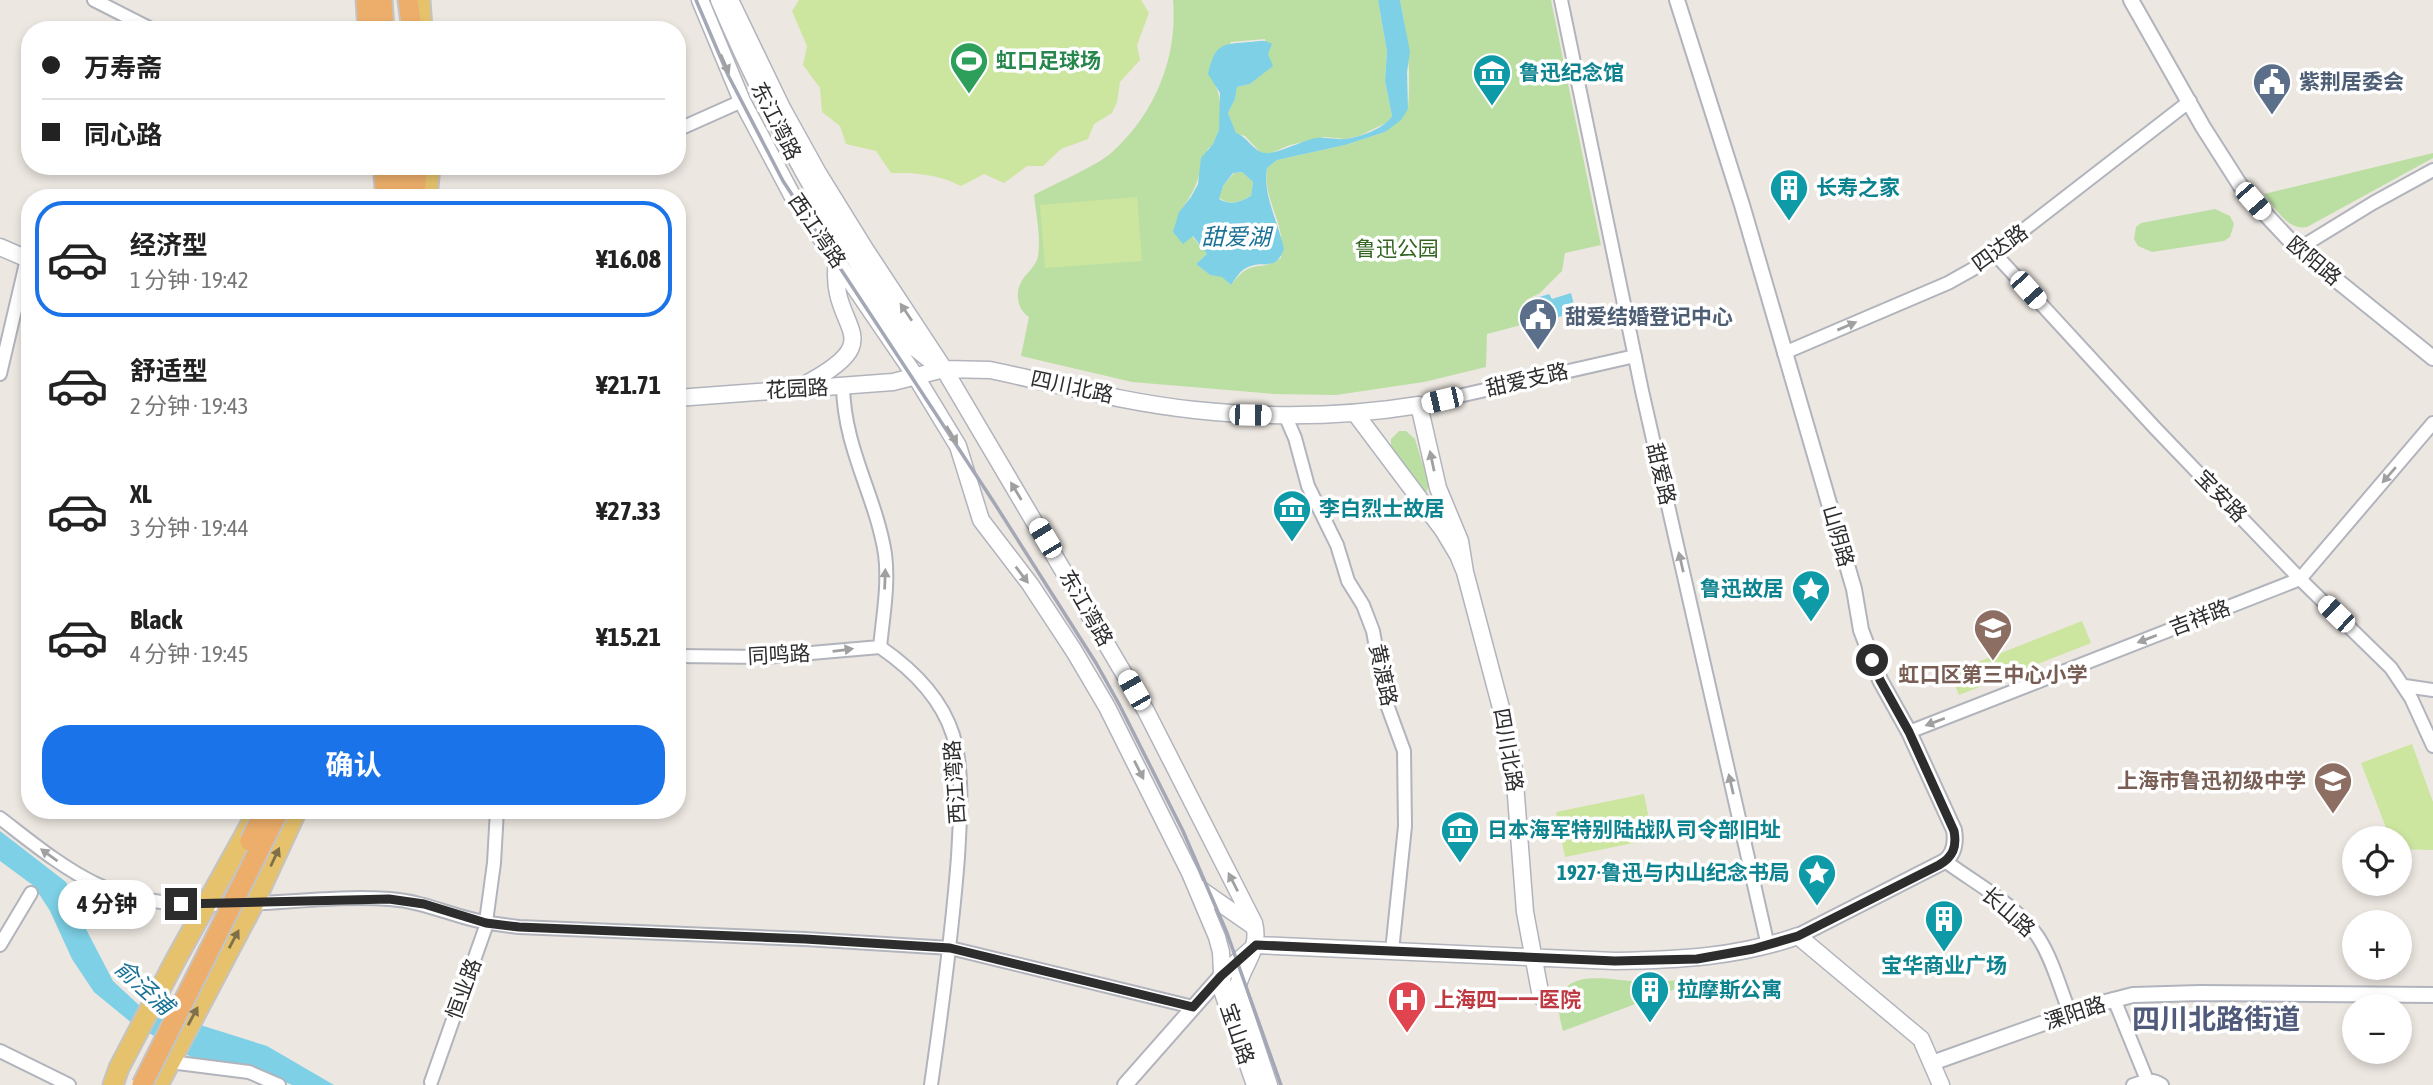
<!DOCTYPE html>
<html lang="zh">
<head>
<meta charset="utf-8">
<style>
	:root { --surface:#fff; --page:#f2f2f2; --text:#222; --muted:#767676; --line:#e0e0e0; --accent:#1a73e8 }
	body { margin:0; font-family:"Asap Condensed","Noto Sans SC",sans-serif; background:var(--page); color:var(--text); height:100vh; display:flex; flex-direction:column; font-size:26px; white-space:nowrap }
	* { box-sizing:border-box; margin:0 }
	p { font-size:23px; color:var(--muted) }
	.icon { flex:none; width:38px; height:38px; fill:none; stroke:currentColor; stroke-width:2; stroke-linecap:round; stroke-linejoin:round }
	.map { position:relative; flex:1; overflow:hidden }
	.side { position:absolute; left:21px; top:189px; width:665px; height:630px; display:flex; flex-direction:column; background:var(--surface); border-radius:28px; box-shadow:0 4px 10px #0003 }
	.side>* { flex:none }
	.guide { position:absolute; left:21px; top:21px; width:665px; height:154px; border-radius:28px; box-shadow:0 4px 10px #0003; display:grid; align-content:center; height:154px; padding:0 21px; background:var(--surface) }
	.tools { position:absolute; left:2342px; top:826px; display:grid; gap:14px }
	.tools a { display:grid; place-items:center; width:70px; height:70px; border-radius:50%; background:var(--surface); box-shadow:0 4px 10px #0003; font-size:35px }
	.end { position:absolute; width:32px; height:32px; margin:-16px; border:9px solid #2d2d2d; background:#fff; box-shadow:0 0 0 4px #fff }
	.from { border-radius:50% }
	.bubble { position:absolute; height:49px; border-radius:24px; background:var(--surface); box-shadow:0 4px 10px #0003; font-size:23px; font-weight:700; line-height:49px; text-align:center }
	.car { position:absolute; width:21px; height:42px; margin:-21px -10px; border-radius:9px; box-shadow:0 0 5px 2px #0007; background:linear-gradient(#fff 24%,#345 0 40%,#fff 0 76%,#345 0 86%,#fff 0) }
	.guide b { display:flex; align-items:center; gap:24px; height:66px; font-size:26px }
	.guide b+b { border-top:2px solid var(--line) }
	.guide i { width:18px; height:18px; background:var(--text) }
	ul { padding:12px 0 0; list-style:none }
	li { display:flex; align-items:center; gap:21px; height:116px; margin:0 14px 10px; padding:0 7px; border:4px solid transparent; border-radius:28px }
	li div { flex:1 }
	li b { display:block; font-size:26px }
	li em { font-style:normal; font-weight:700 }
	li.on { border-color:var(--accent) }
	li>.icon { width:63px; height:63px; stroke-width:1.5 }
	.button { display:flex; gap:14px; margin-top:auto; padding:14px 21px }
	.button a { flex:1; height:80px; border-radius:28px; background:var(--accent); color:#fff; font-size:28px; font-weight:700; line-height:80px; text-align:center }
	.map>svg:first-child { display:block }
	.green { fill:#bbdfa2 }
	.pitch { fill:#cce59f }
	.water { fill:#7dd0e5; fill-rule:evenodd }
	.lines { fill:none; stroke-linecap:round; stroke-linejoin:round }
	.minor-casing { stroke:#b1b4bc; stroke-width:16 }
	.tertiary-casing { stroke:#b1b4bc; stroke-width:18 }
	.secondary-casing { stroke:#b1b4bc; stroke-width:19 }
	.primary-casing { stroke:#c4c4c4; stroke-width:23 }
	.trunk-casing { stroke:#c4c4c4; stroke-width:23 }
	.minor { stroke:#fff; stroke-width:12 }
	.tertiary { stroke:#fff; stroke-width:14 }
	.secondary { stroke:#fff; stroke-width:16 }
	.primary { stroke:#e6c26d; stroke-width:19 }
	.trunk { stroke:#ecae6a; stroke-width:19 }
	.rail { stroke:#a4a7b5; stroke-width:3.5 }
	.trunk-bridge-casing { stroke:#c4c4c4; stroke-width:23; stroke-linecap:butt }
	.trunk-bridge { stroke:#ecae6a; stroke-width:19 }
	.oneway { fill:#a0a0a0 }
	.oneway2 { fill:#80704a }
	.route { stroke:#2d2d2d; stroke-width:9 }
	.labels { text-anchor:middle; stroke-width:7; stroke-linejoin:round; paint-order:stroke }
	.leisure-label { font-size:21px; font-weight:bold; fill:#27864d; stroke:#fff; text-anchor:start }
	.culture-label { font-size:21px; font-weight:bold; fill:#0d838f; stroke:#fff; text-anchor:start }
	.service-label { font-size:21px; font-weight:bold; fill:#4e5e75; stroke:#fff; text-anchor:start }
	.street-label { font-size:21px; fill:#2d2d2d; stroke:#fff }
	.park-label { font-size:21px; fill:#346621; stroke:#fff }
	.education-label { font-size:21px; font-weight:bold; fill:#785e54; stroke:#fff }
	.health-label { font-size:21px; font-weight:bold; fill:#be3a42; stroke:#fff; text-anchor:start }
	.water-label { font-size:23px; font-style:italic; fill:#197295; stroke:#fff }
	.district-label { font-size:28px; font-weight:bold; fill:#505b7b; stroke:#fff }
</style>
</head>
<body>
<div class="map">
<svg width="2433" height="1085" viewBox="0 0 2433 1085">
	<rect width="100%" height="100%" fill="#ede7e1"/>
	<path class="green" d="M1173,0H1378L1387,52L1385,81L1392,116L1388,122L1359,136L1345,139L1325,137L1290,145L1269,154L1260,152L1245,136L1236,134L1228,113L1235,99L1237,87L1250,84L1272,66L1269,61L1265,39L1231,42L1215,85C1223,100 1223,129 1213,144C1207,152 1210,143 1207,152C1197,178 1198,189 1179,212L1192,236L1207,254L1196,264L1210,275L1222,276L1231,285C1253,256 1258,274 1281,258C1281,251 1282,243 1281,235C1277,213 1263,191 1267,168L1277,160L1345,145L1385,132L1408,109C1411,72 1408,36 1400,0H1551L1601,245L1565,253L1562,271L1540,293L1526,300L1533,322L1487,334L1486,367L1424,382L1336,395L1274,394L1132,382L1021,356L1029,317C1023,313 1019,307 1018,299C1016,276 1035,272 1038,256C1041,236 1036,214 1034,195C1054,184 1094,167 1110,154C1154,115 1178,59 1173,0Z
		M2433,153V158L2307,227C2287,231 2276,208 2264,194Z
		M1242,172L1253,182L1251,196C1238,202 1232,206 1219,198L1223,186L1234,173Z
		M2215,209L2230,216L2234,224L2230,237L2224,241L2152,252L2138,246L2134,239L2136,227L2141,223Z
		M1399,431H1406L1415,439L1429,485L1426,493H1422L1391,452V439Z
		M1708,977L1563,1031C1561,1023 1558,1013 1559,1005C1562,968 1609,980 1632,981C1657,983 1682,980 1708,977Z"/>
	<path class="pitch" d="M799,0H1141L1149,13L1137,45L1140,60L1120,82L1117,102L1112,113L1094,124L1088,139L1061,149L1043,166H1027L1004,183L984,174L961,186C937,174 917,173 891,173L876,151L846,144L840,126L822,112L820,88L803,65L807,46L792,11Z
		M1137,197L1142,261L1045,268L1040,205Z
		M2082,621L2091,643L1959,695L1950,673Z
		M2412,744L2433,802V850L2399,849V838H2390L2361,763Z
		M1644,794L1653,839L1565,857L1556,812Z"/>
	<path class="water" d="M1378,0H1400L1410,52L1407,72L1408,109L1401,120L1385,132L1345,145L1277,160L1267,168C1262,194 1279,224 1284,249C1275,273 1263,259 1246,268C1240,271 1235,279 1231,285L1222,277L1210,275L1196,264L1207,254L1193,236L1183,244L1173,232L1179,212L1191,197L1198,184L1201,158L1213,144L1219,130L1220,93L1208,74C1215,43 1222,44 1251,42C1261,41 1264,39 1272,44L1268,54L1273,66L1250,84L1237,87L1235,99L1228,113L1236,133C1248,137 1253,152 1266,153C1276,154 1300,142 1312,139C1324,136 1333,140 1345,139C1360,137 1384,129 1392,116L1385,81L1387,52ZM1242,172L1253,182L1251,196C1239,202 1232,206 1219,199L1223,186L1233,173Z
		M1571,293L1576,313L1536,322L1530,300L1549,294L1552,299Z
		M0,831L66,882L88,933L113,981L140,1006L267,1046L334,1085H292L249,1065L193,1058L133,1024L94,992L72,959L50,911L34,886L0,861Z"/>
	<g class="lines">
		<g class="minor-casing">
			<path id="minor" d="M94,0L153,30
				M1561,0L1642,391L1768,946
				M677,130L742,101
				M2298,249L2373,203L2433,170
				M1995,254L2155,428L2300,579L2391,668L2411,698L2433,746
				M1784,353L1948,283L1973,269L2190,101
				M0,374L27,259
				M843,386C844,449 876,496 885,554C889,584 883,617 880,647
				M1419,405L1635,356
				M1285,415L1295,438L1308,486L1337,545L1348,581L1363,605L1373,631L1386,702L1404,751L1405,826L1392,951
				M880,647C912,669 941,697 953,735C964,771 960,820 958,857C952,934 942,1009 931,1085
				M677,656L765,657L880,647
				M2405,686L2433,690
				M1909,732L2300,579L2433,423
				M0,818C30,841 61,867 96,884C184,925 297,892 390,899C418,901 441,911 467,918C484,923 502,925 519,927L805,939L950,948L1193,1007
				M1945,861C1976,884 2017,905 2038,937C2053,960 2060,989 2070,1013
				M0,945L31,893
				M2114,999L2147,1080
				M0,1051L69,1085
				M170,1062L249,1072L279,1085
				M431,1082L485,929L494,863L497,810
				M2133,1085C2144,1081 2152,1078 2162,1085"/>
		</g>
		<g class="tertiary-casing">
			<path id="tertiary" d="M1677,0L1742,205L1854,589L1861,630L1880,680L1909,732L1954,830C1956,842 1955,853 1945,861L1798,936
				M2131,0L2203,127L2240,185L2253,201L2298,249L2433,358
				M1932,1063L2094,1005L2133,995L2200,993L2433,995
				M1125,1085L1221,976"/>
		</g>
		<g class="secondary-casing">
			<path id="secondary" d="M700,0L742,101L793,197L916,377L958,446L981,520L1030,584L1074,651L1107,707L1190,873L1217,937L1221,952L1223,993L1255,1085
				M719,0C769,119 833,228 904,335L915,348L935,364
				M730,0L782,108L818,173L865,249L944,369L1146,711L1254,923C1261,951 1242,964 1237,989L1269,1085
				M0,247L30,260
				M804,385C896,336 827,331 837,261
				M677,398L893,382L944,369L990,370C1057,384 1126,403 1195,410C1269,418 1345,417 1419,405L1438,488L1460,541L1465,572
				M1355,413L1443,530L1458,555L1465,572L1505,723L1514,770L1525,912L1541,997
				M1197,887L1253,926
				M1221,976L1256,945L1615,961C1678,960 1738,957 1798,936L1921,1039L1941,1085"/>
		</g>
		<g class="primary-casing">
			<path id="primary" d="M420,0L422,30
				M427,198L430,166
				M113,1085L119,1068L175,961L253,820
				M158,1085L254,903L297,810"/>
		</g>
		<g class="trunk-casing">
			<path id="trunk" d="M366,0L368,30
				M382,0L384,30
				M408,0L412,30
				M383,166L386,198
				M402,198L403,166
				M415,198L417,166"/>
		</g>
		<use href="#minor" class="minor"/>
		<use href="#tertiary" class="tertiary"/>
		<use href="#secondary" class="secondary"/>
		<use href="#primary" class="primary"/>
		<use href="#trunk" class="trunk"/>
		<path class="rail" d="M696,0L728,75L783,181L993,501L1096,663L1119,704L1183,831L1227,933L1281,1085"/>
		<g class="trunk-bridge-casing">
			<path id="trunk-bridge" d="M250,841L265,810
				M142,1085L279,810"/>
		</g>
		<use href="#trunk-bridge" class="trunk-bridge"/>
	</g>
	<defs><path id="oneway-solid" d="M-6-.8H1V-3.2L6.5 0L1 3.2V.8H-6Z" transform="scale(1.75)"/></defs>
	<g class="oneway">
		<use href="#oneway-solid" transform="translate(725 64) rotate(66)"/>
		<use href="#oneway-solid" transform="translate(906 312) rotate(-124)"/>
		<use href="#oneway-solid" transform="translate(1847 326) rotate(-23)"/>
		<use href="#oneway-solid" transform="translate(952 435) rotate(58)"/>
		<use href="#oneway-solid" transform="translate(1432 461) rotate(-102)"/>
		<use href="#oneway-solid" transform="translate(2389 475) rotate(131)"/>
		<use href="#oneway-solid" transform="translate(1016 491) rotate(-121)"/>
		<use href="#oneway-solid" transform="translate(1681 562) rotate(-103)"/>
		<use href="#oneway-solid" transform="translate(1022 575) rotate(53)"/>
		<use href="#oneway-solid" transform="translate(885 579) rotate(-88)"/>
		<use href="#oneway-solid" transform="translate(2147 639) rotate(159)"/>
		<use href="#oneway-solid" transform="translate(843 650) rotate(-7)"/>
		<use href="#oneway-solid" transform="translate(1935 722) rotate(159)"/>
		<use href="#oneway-solid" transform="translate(1139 770) rotate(63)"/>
		<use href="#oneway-solid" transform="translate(1731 784) rotate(-103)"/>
		<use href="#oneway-solid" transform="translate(49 855) rotate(-144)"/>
		<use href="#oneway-solid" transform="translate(1233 882) rotate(-117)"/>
	</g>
	<g class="oneway2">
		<use href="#oneway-solid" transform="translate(275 857) rotate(-65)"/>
		<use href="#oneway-solid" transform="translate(234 939) rotate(-62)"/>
		<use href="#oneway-solid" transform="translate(193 1016) rotate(-62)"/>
	</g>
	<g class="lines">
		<path class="route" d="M181,904L389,899L424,904L486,923L519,927L805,939L950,948L1193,1007L1221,976L1256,945L1615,961L1697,959L1753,949L1798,936L1939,865C1953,857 1957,847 1954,831L1909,732L1880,680L1872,660"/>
	</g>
	<defs>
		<g id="stadium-pin" transform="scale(2.0125)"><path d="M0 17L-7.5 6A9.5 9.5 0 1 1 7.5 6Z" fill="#2e9e5b" stroke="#fff"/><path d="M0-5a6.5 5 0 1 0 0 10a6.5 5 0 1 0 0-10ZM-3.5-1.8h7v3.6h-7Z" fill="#fff"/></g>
		<g id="museum-pin" transform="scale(2.0125)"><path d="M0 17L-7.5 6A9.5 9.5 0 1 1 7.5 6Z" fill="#0f9aa8" stroke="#fff"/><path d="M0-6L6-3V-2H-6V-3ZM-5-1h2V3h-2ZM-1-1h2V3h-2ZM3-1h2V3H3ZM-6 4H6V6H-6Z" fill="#fff"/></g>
		<g id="civic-pin" transform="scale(2.0125)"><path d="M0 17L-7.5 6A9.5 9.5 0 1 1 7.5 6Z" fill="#5c6f8a" stroke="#fff"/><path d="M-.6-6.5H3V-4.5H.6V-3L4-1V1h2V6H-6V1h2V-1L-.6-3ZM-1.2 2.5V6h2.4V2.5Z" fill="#fff"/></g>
		<g id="building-pin" transform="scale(2.0125)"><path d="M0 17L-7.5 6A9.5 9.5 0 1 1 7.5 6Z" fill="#0f9aa8" stroke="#fff"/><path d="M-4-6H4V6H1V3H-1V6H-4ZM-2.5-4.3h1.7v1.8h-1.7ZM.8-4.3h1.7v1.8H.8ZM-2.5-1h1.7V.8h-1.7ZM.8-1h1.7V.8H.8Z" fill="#fff"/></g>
		<g id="sight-pin" transform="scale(2.0125)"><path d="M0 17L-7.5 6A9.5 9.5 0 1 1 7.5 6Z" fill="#0f9aa8" stroke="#fff"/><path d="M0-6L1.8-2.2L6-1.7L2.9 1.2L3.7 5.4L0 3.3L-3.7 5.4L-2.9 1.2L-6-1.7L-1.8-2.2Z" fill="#fff"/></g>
		<g id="school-pin" transform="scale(2.0125)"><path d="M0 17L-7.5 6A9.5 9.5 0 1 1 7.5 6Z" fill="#8d6e63" stroke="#fff"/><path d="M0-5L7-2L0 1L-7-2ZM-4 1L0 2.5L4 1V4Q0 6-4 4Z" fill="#fff"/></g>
		<g id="hospital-pin" transform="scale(2.0125)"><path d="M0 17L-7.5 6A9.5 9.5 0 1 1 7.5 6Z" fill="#e0444e" stroke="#fff"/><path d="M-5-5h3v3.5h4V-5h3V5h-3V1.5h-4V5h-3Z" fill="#fff"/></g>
	</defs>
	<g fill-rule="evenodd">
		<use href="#stadium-pin" x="969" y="61"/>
		<use href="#museum-pin" x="1492" y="73"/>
		<use href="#civic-pin" x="2272" y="82"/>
		<use href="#building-pin" x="1789" y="188"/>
		<use href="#civic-pin" x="1538" y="317"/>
		<use href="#museum-pin" x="1292" y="509"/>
		<use href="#sight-pin" x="1811" y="589"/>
		<use href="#school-pin" x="1993" y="628"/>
		<use href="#school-pin" x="2333" y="781"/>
		<use href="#museum-pin" x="1460" y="830"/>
		<use href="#sight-pin" x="1817" y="873"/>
		<use href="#building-pin" x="1944" y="919"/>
		<use href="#building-pin" x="1650" y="990"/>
		<use href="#hospital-pin" x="1407" y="1000"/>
	</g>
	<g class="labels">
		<g class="leisure-label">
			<text x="996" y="68">虹口足球场</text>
		</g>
		<g class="culture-label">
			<text x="1519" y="80">鲁迅纪念馆</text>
			<text x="1816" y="195">长寿之家</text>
			<text x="1319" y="516">李白烈士故居</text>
			<text x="1784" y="596" text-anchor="end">鲁迅故居</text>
			<text x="1487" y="837">日本海军特别陆战队司令部旧址</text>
			<text x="1790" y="880" text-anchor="end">1927·鲁迅与内山纪念书局</text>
			<text x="1944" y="973" text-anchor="middle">宝华商业广场</text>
			<text x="1677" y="997">拉摩斯公寓</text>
		</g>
		<g class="service-label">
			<text x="2299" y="89">紫荆居委会</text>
			<text x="1565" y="324">甜爱结婚登记中心</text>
		</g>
		<g class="street-label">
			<text transform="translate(776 121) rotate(63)" y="7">东江湾路</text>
			<text transform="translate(817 231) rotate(56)" y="7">西江湾路</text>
			<text transform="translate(2000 248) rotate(-36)" y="7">四达路</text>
			<text transform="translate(2314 261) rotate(40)" y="7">欧阳路</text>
			<text transform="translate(1527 380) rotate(-13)" y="7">甜爱支路</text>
			<text transform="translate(1072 387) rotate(12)" y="7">四川北路</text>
			<text transform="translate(797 389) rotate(-3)" y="7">花园路</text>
			<text transform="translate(1661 474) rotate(77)" y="7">甜爱路</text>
			<text transform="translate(2221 496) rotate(46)" y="7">宝安路</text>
			<text transform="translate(1838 536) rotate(74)" y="7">山阴路</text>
			<text transform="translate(1086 608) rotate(60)" y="7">东江湾路</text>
			<text transform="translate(2200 618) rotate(-21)" y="7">吉祥路</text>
			<text transform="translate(779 655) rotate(-3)" y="7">同鸣路</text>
			<text transform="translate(1383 675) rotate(78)" y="7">黄渡路</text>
			<text transform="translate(1508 750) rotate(80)" y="7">四川北路</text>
			<text transform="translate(955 782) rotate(-94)" y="7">西江湾路</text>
			<text transform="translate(2008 912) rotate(41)" y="7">长山路</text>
			<text transform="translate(464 989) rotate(-70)" y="7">恒业路</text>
			<text transform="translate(2075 1013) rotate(-18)" y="7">溧阳路</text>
			<text transform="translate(1237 1034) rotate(71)" y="7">宝山路</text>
		</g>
		<g class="park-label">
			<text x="1397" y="256">鲁迅公园</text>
		</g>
		<g class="education-label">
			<text x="1993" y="682">虹口区第三中心小学</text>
			<text x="2306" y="788" text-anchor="end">上海市鲁迅初级中学</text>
		</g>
		<g class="health-label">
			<text x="1434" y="1007">上海四一一医院</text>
		</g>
		<g class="water-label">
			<text x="1236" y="245">甜爱湖</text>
			<text transform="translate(144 987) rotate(42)" y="8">俞泾浦</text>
		</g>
		<g class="district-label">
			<text x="2216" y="1029">四川北路街道</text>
		</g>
	</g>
</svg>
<div class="tools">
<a><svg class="icon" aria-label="locate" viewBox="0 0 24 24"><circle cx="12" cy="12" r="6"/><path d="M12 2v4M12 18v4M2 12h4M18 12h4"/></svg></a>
<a>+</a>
<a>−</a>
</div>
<i class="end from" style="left:1872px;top:660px"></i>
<i class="end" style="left:181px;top:904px"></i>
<div class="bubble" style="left:58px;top:880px;width:98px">4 分钟</div>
<i class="car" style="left:2253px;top:201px;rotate:139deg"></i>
<i class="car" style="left:2028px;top:290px;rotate:138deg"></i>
<i class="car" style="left:1442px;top:400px;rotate:257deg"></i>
<i class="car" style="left:1250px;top:415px;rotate:91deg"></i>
<i class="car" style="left:1045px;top:538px;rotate:329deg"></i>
<i class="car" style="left:2336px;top:614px;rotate:314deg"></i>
<i class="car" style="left:1134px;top:690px;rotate:330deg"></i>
<div class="guide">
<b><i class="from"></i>万寿斋</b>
<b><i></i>同心路</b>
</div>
<section class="side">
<ul>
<li class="on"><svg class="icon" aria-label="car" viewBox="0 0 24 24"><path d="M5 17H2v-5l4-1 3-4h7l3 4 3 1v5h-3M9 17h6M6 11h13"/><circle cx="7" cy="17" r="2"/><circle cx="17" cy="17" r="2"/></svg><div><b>经济型</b><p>1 分钟 · 19:42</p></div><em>¥16.08</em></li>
<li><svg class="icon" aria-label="car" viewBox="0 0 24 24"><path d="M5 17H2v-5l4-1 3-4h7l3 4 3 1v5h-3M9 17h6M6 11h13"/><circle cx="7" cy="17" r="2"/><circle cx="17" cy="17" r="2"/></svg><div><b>舒适型</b><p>2 分钟 · 19:43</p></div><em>¥21.71</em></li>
<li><svg class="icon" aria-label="car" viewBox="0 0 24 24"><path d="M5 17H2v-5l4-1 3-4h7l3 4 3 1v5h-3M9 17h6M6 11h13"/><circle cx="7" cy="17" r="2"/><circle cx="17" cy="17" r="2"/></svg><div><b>XL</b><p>3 分钟 · 19:44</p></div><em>¥27.33</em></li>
<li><svg class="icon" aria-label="car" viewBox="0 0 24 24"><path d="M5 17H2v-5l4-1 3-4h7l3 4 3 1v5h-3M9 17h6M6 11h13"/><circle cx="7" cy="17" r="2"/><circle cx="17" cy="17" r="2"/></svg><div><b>Black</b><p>4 分钟 · 19:45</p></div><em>¥15.21</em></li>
</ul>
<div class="button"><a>确认</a></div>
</section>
</div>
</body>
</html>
